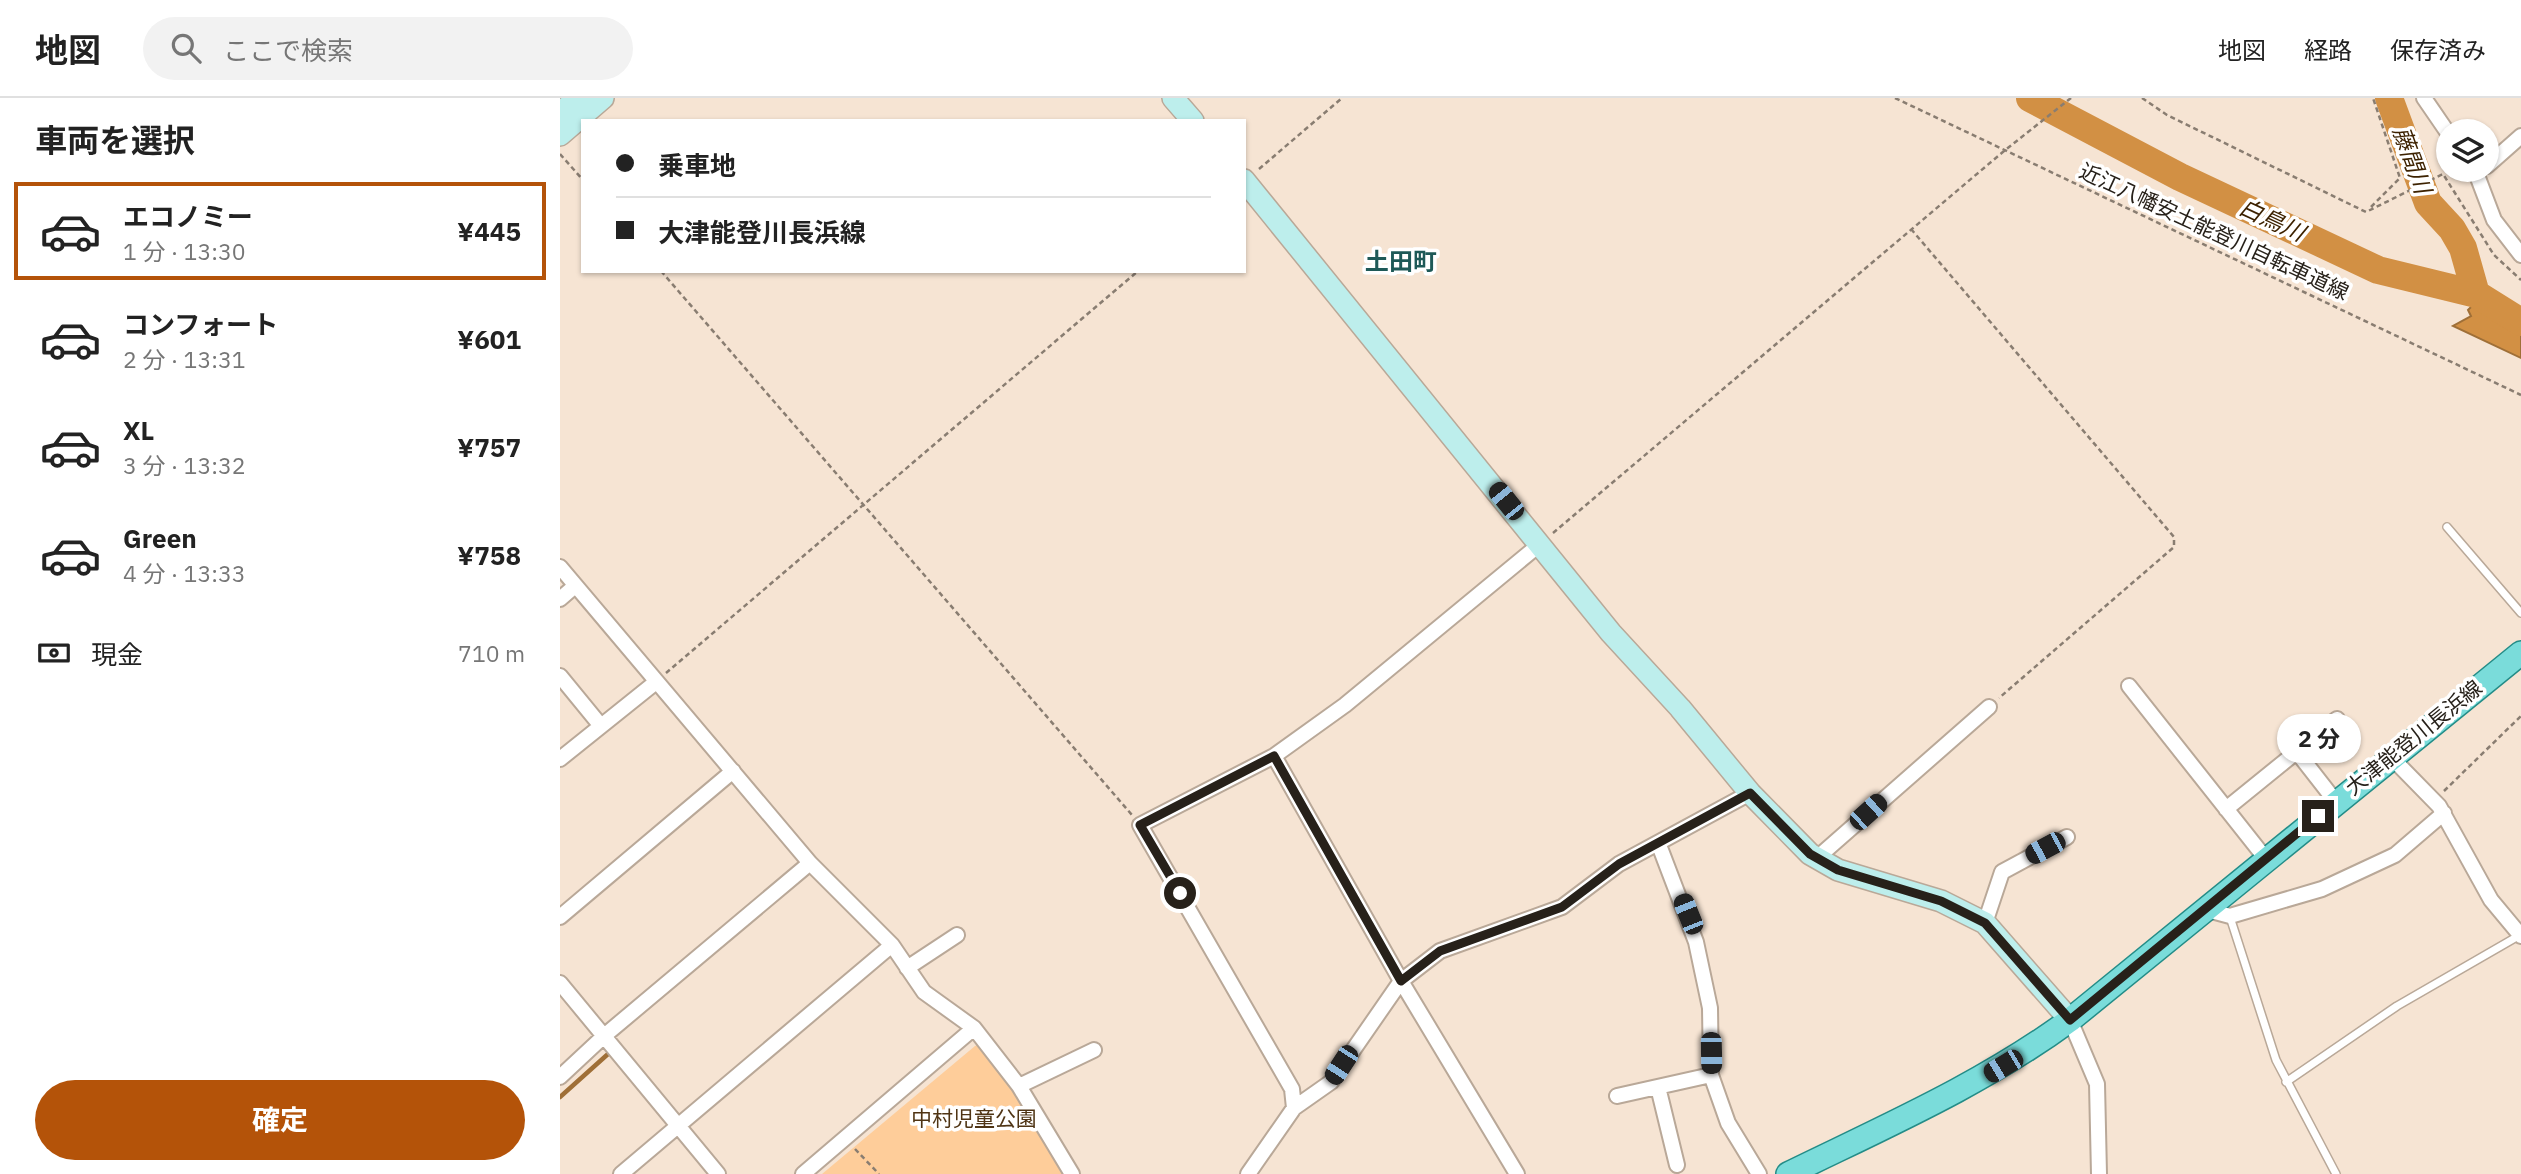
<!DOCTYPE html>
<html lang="ja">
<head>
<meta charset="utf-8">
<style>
	:root { --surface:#fff; --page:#f2f2f2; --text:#222; --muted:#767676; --line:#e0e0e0; --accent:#b45309 }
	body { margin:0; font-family:"IBM Plex Sans","Noto Sans JP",sans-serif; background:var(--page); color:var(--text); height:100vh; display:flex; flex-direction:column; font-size:26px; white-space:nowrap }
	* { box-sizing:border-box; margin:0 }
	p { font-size:23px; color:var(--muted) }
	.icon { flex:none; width:38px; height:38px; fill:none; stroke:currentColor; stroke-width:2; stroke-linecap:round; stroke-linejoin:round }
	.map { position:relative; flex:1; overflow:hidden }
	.side { display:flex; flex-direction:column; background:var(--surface); width:560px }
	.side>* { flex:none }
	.hud { position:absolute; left:21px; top:21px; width:665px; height:154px; border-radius:0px; box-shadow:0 2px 5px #0004; display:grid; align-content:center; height:154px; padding:0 35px; background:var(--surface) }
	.fabs { position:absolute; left:1876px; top:21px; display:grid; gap:14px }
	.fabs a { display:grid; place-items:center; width:63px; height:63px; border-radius:50%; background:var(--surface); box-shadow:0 2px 5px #0004; font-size:35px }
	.end { position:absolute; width:32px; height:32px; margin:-16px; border:9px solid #27211a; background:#fff; box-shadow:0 0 0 4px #fff }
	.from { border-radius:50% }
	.bubble { position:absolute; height:49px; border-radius:24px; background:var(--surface); box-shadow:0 2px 5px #0004; font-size:23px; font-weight:700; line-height:49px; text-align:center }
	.car { position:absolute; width:21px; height:42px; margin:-21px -10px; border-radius:9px; box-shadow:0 0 5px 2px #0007; background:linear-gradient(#222 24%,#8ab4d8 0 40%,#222 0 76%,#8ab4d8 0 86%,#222 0) }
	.hud b { display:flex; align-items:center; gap:24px; height:66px; font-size:26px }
	.hud b+b { border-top:2px solid var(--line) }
	.hud i { width:18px; height:18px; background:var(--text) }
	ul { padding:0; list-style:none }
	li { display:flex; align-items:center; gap:21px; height:98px; margin:0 14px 10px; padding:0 21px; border:4px solid transparent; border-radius:0px }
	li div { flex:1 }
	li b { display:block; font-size:26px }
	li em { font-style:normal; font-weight:700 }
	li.selected { border-color:var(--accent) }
	li>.icon { width:63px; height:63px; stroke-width:1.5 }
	h2 { padding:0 35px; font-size:32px; line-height:84px }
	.pay { display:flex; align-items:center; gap:18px; height:77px; padding:0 35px; font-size:26px }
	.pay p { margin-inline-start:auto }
	.primary-button { display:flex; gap:14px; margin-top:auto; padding:14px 35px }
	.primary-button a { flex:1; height:80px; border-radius:42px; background:var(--accent); color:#fff; font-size:28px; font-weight:700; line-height:80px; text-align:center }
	header { display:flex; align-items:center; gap:42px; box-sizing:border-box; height:98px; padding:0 35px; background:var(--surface); border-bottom:2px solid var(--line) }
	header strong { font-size:33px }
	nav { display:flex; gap:38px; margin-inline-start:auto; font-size:24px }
	.search { width:490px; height:63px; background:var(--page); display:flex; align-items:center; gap:18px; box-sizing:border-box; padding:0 24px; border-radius:38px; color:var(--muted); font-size:26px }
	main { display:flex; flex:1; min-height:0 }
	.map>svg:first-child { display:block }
	.green { fill:#fecd9a }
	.water { fill:#d29044; stroke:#9f6f37; stroke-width:2 }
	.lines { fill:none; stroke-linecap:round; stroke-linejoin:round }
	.stream { stroke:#9f6f37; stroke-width:4.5 }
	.river { stroke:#d29044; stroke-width:28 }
	.lane-casing { stroke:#b9a898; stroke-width:10 }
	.street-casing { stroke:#b9a898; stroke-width:18 }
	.secondary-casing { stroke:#b9a898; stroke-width:24 }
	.primary-casing { stroke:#248c87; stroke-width:26 }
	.path { stroke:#897d71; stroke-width:2.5; stroke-dasharray:5 3.5; stroke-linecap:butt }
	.lane { stroke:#fff; stroke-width:7 }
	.street { stroke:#fff; stroke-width:14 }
	.secondary { stroke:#bdeeec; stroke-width:21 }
	.primary { stroke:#7adcda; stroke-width:23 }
	.route { stroke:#27211a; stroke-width:9 }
	.labels { text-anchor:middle; stroke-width:7; stroke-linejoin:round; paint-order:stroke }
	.street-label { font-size:21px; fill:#27211a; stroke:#fff }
	.park-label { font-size:21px; fill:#4f3414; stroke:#fff }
	.water-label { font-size:23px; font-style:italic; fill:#3d2201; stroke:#fff }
	.quarter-label { font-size:24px; font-weight:bold; fill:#1e5957; stroke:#fff }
</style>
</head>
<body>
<header>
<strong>地図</strong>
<div class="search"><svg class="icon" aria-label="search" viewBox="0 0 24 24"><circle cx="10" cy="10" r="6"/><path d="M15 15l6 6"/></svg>ここで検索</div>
<nav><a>地図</a><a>経路</a><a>保存済み</a></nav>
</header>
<main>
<section class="side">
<h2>車両を選択</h2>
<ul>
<li class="selected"><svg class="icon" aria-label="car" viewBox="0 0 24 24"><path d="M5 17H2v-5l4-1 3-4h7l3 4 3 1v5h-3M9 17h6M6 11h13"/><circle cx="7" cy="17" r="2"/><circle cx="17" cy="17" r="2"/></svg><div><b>エコノミー</b><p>1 分 · 13:30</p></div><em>¥445</em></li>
<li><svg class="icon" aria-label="car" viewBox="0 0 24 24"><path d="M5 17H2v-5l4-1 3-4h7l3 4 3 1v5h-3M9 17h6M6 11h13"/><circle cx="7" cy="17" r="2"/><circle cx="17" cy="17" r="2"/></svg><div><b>コンフォート</b><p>2 分 · 13:31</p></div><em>¥601</em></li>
<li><svg class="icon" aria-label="car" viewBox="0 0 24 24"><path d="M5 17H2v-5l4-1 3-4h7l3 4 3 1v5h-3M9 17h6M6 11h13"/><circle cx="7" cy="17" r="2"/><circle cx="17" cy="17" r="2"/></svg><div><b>XL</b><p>3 分 · 13:32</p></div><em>¥757</em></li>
<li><svg class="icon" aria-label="car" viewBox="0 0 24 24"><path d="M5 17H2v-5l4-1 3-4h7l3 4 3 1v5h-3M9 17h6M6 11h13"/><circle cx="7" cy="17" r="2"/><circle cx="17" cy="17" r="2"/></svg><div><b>Green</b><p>4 分 · 13:33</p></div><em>¥758</em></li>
</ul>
<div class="pay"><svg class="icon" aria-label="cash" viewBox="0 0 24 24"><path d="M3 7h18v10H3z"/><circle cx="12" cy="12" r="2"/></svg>現金<p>710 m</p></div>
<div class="primary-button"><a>確定</a></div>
</section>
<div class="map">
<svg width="1961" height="1076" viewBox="0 0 1961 1076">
	<rect width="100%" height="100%" fill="#f6e4d3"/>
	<path class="green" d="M425,944L513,1076H262L415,948Z"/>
	<path class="water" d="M1926,194L1961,222V260L1893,228L1911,218L1908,212Z"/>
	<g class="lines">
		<path class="stream" d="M0,999L48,956"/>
		<path class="river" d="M1470,0L1620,79L1818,172L1916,196L1961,224
			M1829,0L1868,105L1892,131L1903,150L1916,196"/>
		<g class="lane-casing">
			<path id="lane" d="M1887,429L1961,515
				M1670,819L1716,962L1776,1076
				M1726,984L1837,908L1960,837"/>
		</g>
		<g class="street-casing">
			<path id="street" d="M1864,0L1888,35
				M1927,68L1961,38
				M1915,72L1934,122L1961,157
				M0,469L250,765L332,847L364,894L414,930L459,988L512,1076
				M0,501L15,488
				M0,578L41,628
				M1569,588L1706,761
				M1737,654L1776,704
				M714,658L841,883L957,1076
				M1831,659L1879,708L1931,802L1961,838
				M0,661L96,584
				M1666,711L1777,621
				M1099,747L1136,844L1150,910L1151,977L1168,1025L1199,1076
				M1257,760L1429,609
				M1644,811L1670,818L1762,791L1835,757L1884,715
				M0,819L173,673
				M1425,825L1442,774L1507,739
				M347,870L397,837
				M0,885L158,1076
				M1510,922L1537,986L1539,1076
				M0,979L44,938L250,765
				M459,988L534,952
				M1098,989L1117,1067
				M1057,998L1151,977
				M734,1010L732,991L580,727L714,658L785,607L980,446
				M61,1076L332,847
				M243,1076L414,930
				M688,1076L734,1010L771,984L841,883L880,853L1002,809L1059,766L1190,695"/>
		</g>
		<g class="secondary-casing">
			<path id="secondary" d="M613,0L633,23
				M0,15L18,0
				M0,37L43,0
				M684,82L1051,535L1120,610L1190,695L1250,756L1278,772L1381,803L1425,825L1510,922"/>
		</g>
		<g class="primary-casing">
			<path id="primary" d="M1228,1076C1324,1029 1423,986 1510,922L1961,555"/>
		</g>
		<path class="path" d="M1335,0L1961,297
			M1582,0L1607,17L1806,114L1883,76L1934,157L1961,182
			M0,56L23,82
			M699,71L782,0
			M1811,109L1840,80L1813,0
			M1351,131L1614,439V449L1439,600
			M101,173L572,717
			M993,435L1444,53L1511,0
			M106,575L578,173
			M1884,693L1961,618
			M295,1051L319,1076"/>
		<use href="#lane" class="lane"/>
		<use href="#street" class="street"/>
		<use href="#secondary" class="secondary"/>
		<use href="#primary" class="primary"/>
	</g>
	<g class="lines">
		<path class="route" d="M620,795L580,727L714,658L841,883L880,853L1002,809L1059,766L1190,695L1250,756L1278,772L1381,803L1425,825L1510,922L1758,718"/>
	</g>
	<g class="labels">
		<g class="street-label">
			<text transform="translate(1654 134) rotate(25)" y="7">近江八幡安土能登川自転車道線</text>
			<text transform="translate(1854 640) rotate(-39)" y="7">大津能登川長浜線</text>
		</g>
		<g class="park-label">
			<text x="414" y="1028">中村児童公園</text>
		</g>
		<g class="water-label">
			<text transform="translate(1852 62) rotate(70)" y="8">藤間川</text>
			<text transform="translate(1712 122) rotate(25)" y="8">白鳥川</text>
		</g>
		<g class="quarter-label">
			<text x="841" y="172">土田町</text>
		</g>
	</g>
</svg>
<div class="fabs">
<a><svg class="icon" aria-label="layers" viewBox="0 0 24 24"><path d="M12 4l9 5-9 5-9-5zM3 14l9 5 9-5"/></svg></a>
</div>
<i class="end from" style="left:620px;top:795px"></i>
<i class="end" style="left:1758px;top:718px"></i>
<div class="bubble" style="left:1717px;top:616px;width:84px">2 分</div>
<i class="car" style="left:946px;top:403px;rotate:321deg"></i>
<i class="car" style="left:1308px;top:714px;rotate:48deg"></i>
<i class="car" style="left:1485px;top:750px;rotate:242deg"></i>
<i class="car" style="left:1128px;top:816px;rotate:338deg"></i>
<i class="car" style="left:1151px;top:955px;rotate:179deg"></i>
<i class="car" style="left:781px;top:967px;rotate:213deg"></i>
<i class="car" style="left:1443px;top:968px;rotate:239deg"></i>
<div class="hud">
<b><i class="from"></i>乗車地</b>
<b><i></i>大津能登川長浜線</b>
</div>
</div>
</main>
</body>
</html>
